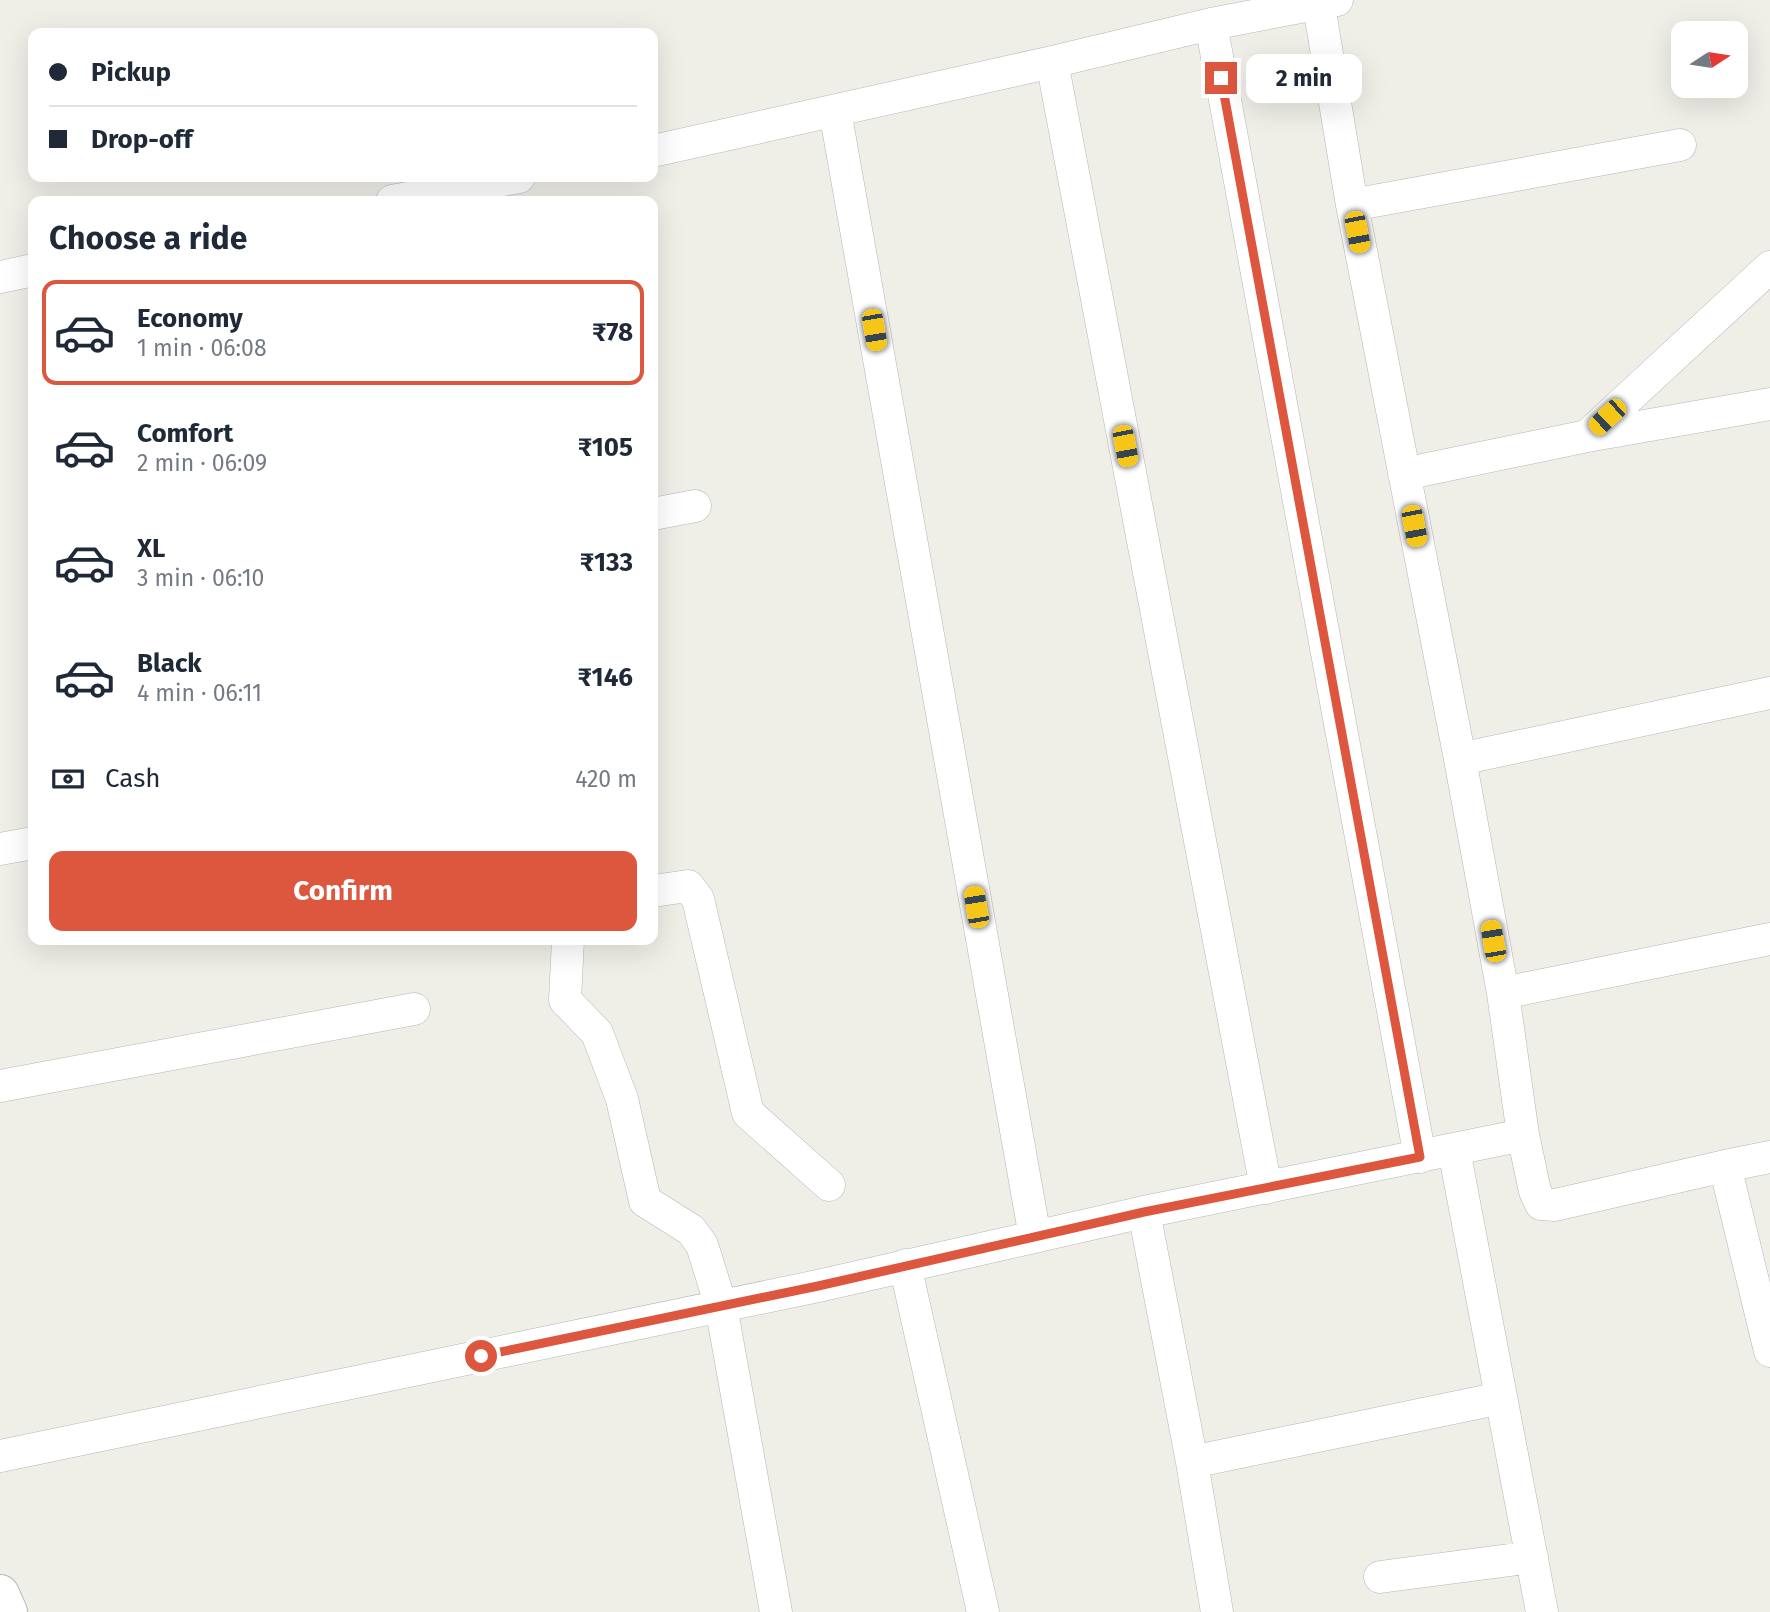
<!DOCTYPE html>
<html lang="en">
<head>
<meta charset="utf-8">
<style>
	:root { --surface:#fff; --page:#f2f2f3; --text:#1f2937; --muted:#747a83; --line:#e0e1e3; --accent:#dd563e }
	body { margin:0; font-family:"Fira Sans",sans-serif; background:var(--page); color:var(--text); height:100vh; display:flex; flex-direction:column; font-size:26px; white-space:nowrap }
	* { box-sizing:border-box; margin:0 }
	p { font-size:23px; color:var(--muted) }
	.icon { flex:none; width:38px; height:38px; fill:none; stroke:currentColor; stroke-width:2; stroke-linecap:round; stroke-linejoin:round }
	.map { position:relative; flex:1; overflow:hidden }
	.details { position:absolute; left:28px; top:196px; width:630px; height:749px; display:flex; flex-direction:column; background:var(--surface); border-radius:14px; box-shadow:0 7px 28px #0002 }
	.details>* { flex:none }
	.guide { position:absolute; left:28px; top:28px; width:630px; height:154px; border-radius:14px; box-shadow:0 7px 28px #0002; display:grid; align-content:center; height:154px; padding:0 21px; background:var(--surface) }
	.needle { width:46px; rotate:78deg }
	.fabs { position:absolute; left:1671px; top:21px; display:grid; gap:14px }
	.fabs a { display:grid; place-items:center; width:77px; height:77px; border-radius:14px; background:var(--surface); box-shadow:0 7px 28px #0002; font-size:35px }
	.end { position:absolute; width:32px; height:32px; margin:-16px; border:9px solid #dd563e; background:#fff; box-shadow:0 0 0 4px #fff }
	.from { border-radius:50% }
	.bubble { position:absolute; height:49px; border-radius:14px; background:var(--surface); box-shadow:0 7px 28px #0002; font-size:23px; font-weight:700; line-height:49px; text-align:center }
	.car { position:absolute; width:21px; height:42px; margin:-21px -10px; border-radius:9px; box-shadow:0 0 5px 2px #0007; background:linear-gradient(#f5c518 24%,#345 0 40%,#f5c518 0 76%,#345 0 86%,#f5c518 0) }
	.guide b { display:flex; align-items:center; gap:24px; height:66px; font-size:26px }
	.guide b+b { border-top:2px solid var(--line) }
	.guide i { width:18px; height:18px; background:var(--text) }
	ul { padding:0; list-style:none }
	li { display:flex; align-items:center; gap:21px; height:105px; margin:0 14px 10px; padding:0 7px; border:4px solid transparent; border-radius:14px }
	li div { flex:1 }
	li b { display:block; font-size:26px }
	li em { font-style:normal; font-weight:700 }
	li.selected { border-color:var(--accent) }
	li>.icon { width:63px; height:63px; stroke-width:1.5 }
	h2 { padding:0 21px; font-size:32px; line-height:84px }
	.pay { display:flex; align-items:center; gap:18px; height:77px; padding:0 21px; font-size:26px }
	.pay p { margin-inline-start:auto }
	.primary-button { display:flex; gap:14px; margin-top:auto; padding:14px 21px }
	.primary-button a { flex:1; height:80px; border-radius:14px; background:var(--accent); color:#fff; font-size:28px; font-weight:700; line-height:80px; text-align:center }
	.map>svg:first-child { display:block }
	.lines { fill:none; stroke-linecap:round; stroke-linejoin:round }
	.minor-casing { stroke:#b4b6ba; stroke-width:33 }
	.tertiary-casing { stroke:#b4b6ba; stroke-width:40 }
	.minor { stroke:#fff; stroke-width:32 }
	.tertiary { stroke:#fff; stroke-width:38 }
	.route { stroke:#dd563e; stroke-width:9 }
</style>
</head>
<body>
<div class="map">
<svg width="1770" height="1612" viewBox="0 0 1770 1612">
	<rect width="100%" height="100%" fill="#efeee7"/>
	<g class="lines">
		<g class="minor-casing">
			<path id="minor" d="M1318,0L1352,205L1460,759L1503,993L1523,1135L1535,1191L1541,1204L1555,1205L1725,1166L1770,1157
				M1211,24L1420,1157
				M1052,62L1266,1188
				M835,111L1035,1237
				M653,151L1052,62L1211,24L1337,0
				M392,201L519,177
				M1352,205L1680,145
				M0,277L33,270
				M1587,436L1770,267
				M1404,474L1587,436L1770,404
				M653,514L695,506
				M1460,759L1770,693
				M0,849L33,843
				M653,891L688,886L698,899L748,1113L829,1185
				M568,940L565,1000L597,1033L622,1099L645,1201L691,1230L702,1245L721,1306L776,1612
				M1503,993L1770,939
				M0,1086L414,1009
				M1454,1150L1542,1612
				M1725,1166L1770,1351
				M1144,1212L1192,1462L1217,1612
				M905,1265L983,1612
				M0,1456L818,1286L1144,1212L1523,1135
				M1192,1462L1501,1398
				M1380,1577L1532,1557"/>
		</g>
		<g class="tertiary-casing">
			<path id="tertiary" d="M0,1594L8,1612"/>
		</g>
		<use href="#minor" class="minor"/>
		<use href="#tertiary" class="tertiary"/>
	</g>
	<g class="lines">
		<path class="route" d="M481,1356L818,1286L1144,1212L1420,1157L1221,78"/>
	</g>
</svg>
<div class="fabs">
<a><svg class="needle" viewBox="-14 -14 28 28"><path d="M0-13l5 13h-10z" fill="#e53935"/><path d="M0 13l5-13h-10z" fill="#747a83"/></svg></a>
</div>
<i class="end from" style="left:481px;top:1356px"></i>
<i class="end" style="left:1221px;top:78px"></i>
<div class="bubble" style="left:1246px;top:54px;width:116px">2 min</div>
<i class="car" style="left:1357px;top:232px;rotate:169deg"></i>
<i class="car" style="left:874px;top:330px;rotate:170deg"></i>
<i class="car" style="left:1607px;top:417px;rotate:227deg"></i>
<i class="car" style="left:1125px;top:446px;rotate:169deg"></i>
<i class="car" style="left:1414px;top:526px;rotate:169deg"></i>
<i class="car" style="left:976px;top:907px;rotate:350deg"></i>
<i class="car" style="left:1493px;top:941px;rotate:350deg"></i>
<div class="guide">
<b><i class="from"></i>Pickup</b>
<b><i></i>Drop-off</b>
</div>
<section class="details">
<h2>Choose a ride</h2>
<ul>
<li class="selected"><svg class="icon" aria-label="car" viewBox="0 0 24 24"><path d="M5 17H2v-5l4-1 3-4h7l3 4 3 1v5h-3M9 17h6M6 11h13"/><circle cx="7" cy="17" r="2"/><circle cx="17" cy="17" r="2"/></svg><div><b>Economy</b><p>1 min · 06:08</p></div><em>₹78</em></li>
<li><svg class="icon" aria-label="car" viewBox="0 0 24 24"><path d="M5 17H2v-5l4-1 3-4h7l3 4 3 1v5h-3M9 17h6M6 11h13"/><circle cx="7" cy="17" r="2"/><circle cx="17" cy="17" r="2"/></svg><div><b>Comfort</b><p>2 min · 06:09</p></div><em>₹105</em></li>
<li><svg class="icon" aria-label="car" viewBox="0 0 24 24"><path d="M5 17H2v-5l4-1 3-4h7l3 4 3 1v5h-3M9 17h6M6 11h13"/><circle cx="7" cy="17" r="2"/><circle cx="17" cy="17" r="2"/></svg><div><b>XL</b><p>3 min · 06:10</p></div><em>₹133</em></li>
<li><svg class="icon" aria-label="car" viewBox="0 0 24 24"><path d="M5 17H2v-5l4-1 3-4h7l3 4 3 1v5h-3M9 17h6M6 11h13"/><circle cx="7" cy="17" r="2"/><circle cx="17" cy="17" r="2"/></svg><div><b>Black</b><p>4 min · 06:11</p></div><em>₹146</em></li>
</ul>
<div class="pay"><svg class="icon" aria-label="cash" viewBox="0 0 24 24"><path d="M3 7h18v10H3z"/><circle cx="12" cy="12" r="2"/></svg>Cash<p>420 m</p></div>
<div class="primary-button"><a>Confirm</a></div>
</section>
</div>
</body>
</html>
